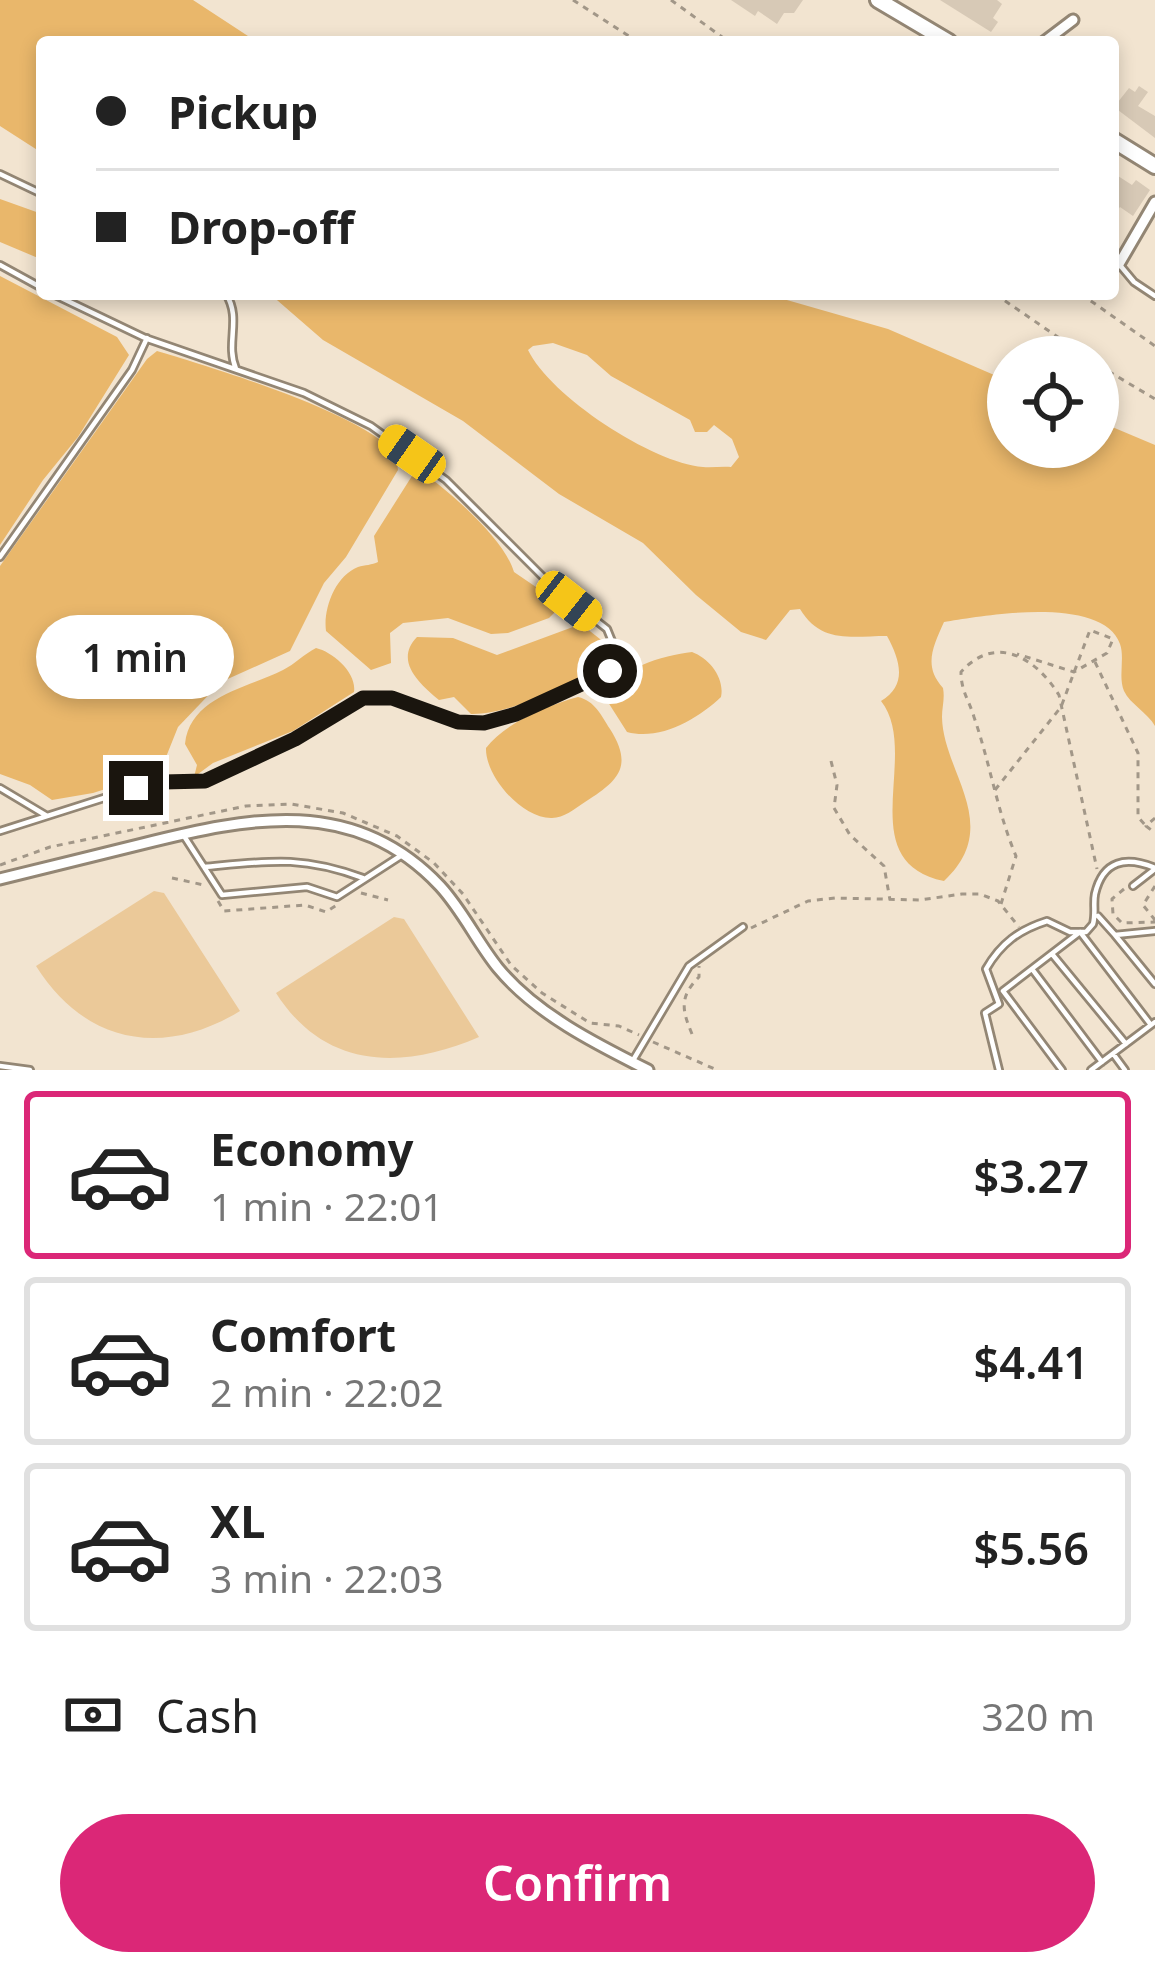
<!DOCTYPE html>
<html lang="en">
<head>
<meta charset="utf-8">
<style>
	:root { --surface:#fff; --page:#f2f2f2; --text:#222; --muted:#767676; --line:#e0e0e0; --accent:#db2777 }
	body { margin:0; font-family:"Noto Sans",sans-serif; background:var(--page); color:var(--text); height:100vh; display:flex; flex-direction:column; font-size:45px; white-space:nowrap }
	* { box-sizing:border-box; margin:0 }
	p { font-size:39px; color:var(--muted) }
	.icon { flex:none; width:66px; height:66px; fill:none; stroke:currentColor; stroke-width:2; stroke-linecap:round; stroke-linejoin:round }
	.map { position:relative; height:1070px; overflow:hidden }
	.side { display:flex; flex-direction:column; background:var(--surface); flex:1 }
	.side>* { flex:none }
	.hud { position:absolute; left:36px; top:36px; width:1083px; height:264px; border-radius:12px; box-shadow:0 6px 18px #0003; display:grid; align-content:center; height:264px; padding:0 60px; background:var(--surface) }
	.controls { position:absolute; left:987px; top:336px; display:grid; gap:24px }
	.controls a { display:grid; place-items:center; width:132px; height:132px; border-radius:50%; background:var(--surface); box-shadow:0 6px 18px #0003; font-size:60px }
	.end { position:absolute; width:54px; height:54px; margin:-27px; border:15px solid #1a150e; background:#fff; box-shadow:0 0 0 6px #fff }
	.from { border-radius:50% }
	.bubble { position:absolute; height:84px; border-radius:42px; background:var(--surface); box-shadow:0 6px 18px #0003; font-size:39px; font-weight:600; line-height:84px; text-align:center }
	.car { position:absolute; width:36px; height:72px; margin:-36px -18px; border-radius:15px; box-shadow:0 0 9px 3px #0007; background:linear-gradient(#f5c518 24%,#345 0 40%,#f5c518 0 76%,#345 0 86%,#f5c518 0) }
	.hud b { display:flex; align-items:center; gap:42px; height:114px; font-size:45px }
	.hud b+b { border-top:3px solid var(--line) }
	.hud i { width:30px; height:30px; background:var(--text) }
	ul { padding:21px 0 0; list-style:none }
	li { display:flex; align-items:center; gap:36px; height:168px; margin:0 24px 18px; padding:0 36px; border:6px solid var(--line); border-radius:12px }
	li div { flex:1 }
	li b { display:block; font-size:45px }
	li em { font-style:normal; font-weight:600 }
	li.on { border-color:var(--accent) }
	li>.icon { width:108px; height:108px; stroke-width:1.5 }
	.pay { display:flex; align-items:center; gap:30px; height:132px; padding:0 60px; font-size:45px }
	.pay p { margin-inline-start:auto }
	.button { display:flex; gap:24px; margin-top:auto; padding:24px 60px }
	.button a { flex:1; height:138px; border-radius:72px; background:var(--accent); color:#fff; font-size:48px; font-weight:600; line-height:138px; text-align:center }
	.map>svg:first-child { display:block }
	.green { fill:#ebc999 }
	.water { fill:#e9b76b; fill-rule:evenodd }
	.building { fill:#d7c9b6 }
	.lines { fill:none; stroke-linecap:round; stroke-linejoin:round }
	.service-casing { stroke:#938674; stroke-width:10 }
	.minor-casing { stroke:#938674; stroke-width:15 }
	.secondary-casing { stroke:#938674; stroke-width:20 }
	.path { stroke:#a29788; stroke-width:3; stroke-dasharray:6 6; stroke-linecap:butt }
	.service { stroke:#fff; stroke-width:4.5 }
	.minor { stroke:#fff; stroke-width:9 }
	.secondary { stroke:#fff; stroke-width:14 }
	.route { stroke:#1a150e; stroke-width:15 }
</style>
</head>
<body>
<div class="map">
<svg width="1155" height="1070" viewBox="0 0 1155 1070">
	<rect width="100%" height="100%" fill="#f2e4d0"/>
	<path class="green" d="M154,891L164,893L240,1011C163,1058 85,1044 36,966Z
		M394,917L404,919L479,1037C403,1070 325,1070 276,993Z"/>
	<path class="water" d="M0,0H193L257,42H42V153L0,126Z
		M0,199L42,214V253L38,258L0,242Z
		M0,276L117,337L129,355L78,437L43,480L0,545Z
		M270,294H766L888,329L1008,381V447H1098V421L1155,445V726C1148,713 1130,704 1124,691C1118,677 1125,658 1120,644C1103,595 984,615 944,622C933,647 923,666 943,688C945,699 942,707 942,717C943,773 1004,825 944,881C850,861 922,753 881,701C908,685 900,660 887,636C851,636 821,644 800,609L790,610L766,640L741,632L696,595L643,543L559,494L463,421L323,340ZM553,343L587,355L611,376L690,420L695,432H707L714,425L732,439L739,457L731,467C722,466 712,468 703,467C652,463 550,396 528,350L533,346Z
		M157,351C208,366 362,413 393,452C397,458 397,464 398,470L346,557L324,583L290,651L221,682L178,727L164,762L155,773L93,793L52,800L30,785L0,774V566L147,359Z
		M417,468C448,490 504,538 514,572L555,600L557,610L549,618L508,633L491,634L448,618L403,623L390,633L391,663L371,670L326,631C323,609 335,576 358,567C365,565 372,565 378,562L374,536Z
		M581,624L605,643L601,666C569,685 509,715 471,714L454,697L439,700C419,683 394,661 417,637L453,638L497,655Z
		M316,648C333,652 357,673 354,692L293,731L213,763L194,777L197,765L185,744C190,696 248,688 283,670C295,664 304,654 316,648Z
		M692,652C709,658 725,678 721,697C698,719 660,741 627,732L606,699C613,669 664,655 692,652Z
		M578,697C595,701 601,715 610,729C634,767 618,781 585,802C574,809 564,818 552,818C522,819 485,776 486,748C505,723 548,705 578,697Z"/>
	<path class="building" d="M731,0H803L794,13H784L777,24L758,11L755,16Z
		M940,0H997L1002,4L993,18L998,22L991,32Z
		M1139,86L1148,92L1138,106L1155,116V138L1114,107L1129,88L1135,92Z
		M1118,176L1132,185L1136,180L1150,190L1133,216L1120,207L1113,217V183Z"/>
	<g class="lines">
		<g class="service-casing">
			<path id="service" d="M0,174L42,194
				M1119,264L1134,282L1155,296
				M0,265L42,288
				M226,294C242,319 225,343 236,369
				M0,557L132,370L147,338
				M0,788L47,816
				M0,831L151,783L205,780L295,739L363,698H392L457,722L499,720L604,677L618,656L607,629L552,586L446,480L371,426L304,393L145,338L53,294
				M184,836L222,895L307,887L337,897L402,855
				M204,867C268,861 301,855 363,878
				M1133,886L1155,869
				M1098,916L1115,935L1155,931
				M1115,935L1155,984
				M1052,954L1126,1044
				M1032,969L1102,1062
				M1114,1055L1125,1070
				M632,1062L689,966L743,927
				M0,1066L30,1070
				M999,1070L985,1013L999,1004L986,969C1001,943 1019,930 1047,921L1070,932H1086L1093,924C1096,913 1093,904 1095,894C1103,860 1126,856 1155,868
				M1062,1070L1003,991L1080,932L1151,1025
				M1091,1070L1155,1022"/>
		</g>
		<g class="minor-casing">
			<path id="minor" d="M1044,42L1073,20
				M1119,264L1155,202
				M0,879C47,867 95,856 142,844C250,817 354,795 440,886C463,911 477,942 498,968C536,1014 596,1044 648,1070"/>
		</g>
		<g class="secondary-casing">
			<path id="secondary" d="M878,0L949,42
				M1113,140L1155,166"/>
		</g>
		<path class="path" d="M573,0L638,42
			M671,0L729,42
			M995,294L1087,357
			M1081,294L1155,346
			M1098,365L1155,399
			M1095,662L1138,753V817L1146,826
			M831,761L837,785L834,808L850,835L884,866L890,900
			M995,790L1061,707L1090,630L1113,639L1107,653L1074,672L1017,654
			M1155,818L1146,826L1155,833
			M0,865L50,847L246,806L291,804L343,813L397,836L434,863L463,894L511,965L542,993L590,1023L619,1026L639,1035
			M172,878L204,885
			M1155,886L1143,905L1155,920
			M1124,889L1112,899L1113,914L1122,923L1155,922
			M361,893L388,900
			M218,901L224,911L305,905L326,912L337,905
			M1001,904L1016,856C997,811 990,763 974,717C969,700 961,691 961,672C996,633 1036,658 1059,695L1097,869
			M751,928L808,901L835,898L920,900L962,894H980L998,901L1019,927
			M692,1034C682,1010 679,997 699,977V966
			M653,1042L717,1070"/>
		<use href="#service" class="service"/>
		<use href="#minor" class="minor"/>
		<use href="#secondary" class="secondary"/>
	</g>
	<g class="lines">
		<path class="route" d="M136,788L163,782L205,781L295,739L363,698H392L458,722L484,723L516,714L610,671"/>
	</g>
</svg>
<div class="controls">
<a><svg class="icon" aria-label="locate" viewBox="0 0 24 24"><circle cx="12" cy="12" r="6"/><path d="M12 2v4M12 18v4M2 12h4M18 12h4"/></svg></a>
</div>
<i class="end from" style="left:610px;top:671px"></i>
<i class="end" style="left:136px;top:788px"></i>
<div class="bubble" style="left:36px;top:615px;width:198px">1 min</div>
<i class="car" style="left:412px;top:454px;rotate:305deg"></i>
<i class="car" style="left:569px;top:601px;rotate:128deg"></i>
<div class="hud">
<b><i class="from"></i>Pickup</b>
<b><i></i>Drop-off</b>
</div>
</div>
<section class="side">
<ul>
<li class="on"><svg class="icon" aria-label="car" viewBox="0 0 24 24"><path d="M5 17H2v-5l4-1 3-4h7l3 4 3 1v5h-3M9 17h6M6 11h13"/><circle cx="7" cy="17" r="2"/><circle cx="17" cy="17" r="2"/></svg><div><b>Economy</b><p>1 min · 22:01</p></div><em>$3.27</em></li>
<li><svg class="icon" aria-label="car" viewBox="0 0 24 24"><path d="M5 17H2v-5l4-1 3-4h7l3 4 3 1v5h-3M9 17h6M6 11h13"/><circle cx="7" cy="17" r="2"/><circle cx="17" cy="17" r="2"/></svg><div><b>Comfort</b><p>2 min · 22:02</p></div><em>$4.41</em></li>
<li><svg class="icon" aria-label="car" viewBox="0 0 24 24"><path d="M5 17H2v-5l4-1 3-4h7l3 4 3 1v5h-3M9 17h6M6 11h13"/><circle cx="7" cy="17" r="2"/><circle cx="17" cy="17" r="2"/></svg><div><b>XL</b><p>3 min · 22:03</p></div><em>$5.56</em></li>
</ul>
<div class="pay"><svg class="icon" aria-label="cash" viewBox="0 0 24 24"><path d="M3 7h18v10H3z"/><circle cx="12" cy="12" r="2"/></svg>Cash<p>320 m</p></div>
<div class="button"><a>Confirm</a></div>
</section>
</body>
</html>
